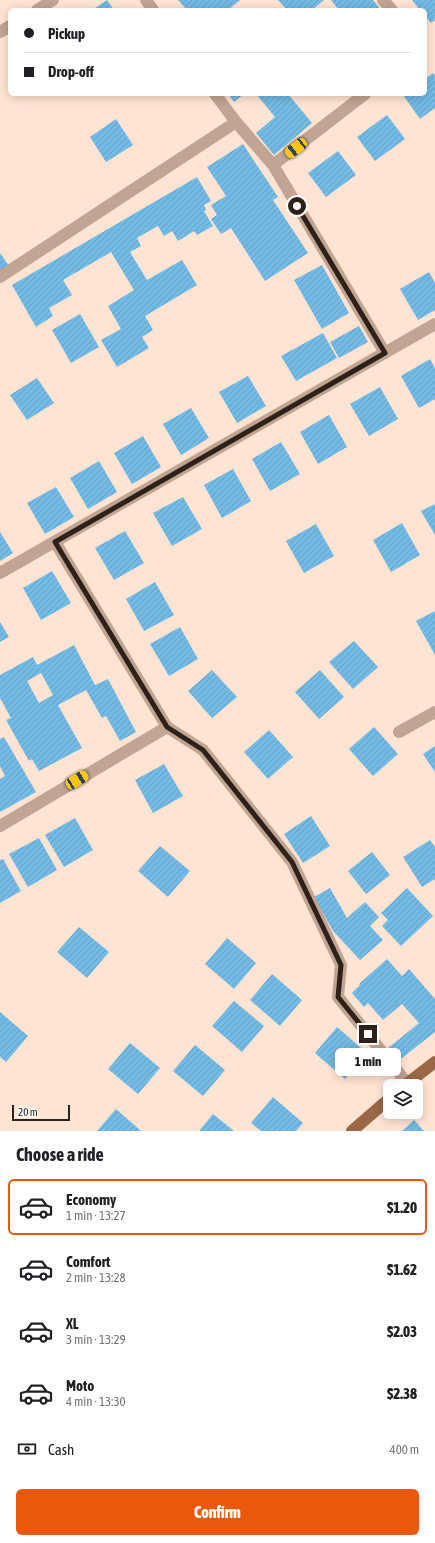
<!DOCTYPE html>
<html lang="en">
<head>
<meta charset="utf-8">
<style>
	:root { --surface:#fff; --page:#f2f2f2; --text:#202124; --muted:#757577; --line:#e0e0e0; --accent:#ea580c }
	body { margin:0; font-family:"Asap Condensed",sans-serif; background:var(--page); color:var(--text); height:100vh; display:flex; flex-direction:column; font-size:15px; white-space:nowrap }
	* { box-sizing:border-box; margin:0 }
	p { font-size:13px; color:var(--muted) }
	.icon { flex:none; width:22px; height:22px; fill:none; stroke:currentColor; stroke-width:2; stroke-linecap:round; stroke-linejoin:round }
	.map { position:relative; height:1131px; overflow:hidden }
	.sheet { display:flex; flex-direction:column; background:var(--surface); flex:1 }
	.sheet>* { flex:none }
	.top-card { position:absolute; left:8px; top:8px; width:419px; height:88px; border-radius:6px; box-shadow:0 2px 10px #0003; display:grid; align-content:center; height:88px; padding:0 16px; background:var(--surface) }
	.buttons { position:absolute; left:383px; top:1079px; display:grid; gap:8px }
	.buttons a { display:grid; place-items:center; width:40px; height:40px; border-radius:6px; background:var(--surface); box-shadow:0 2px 10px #0003; font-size:20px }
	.scale { position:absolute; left:12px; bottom:10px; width:58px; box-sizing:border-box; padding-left:4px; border:2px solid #2d211a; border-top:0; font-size:11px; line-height:14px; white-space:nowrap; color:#2d211a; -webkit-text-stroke:3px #fff; paint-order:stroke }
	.end { position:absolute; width:18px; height:18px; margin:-9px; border:5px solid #2d211a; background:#fff; box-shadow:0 0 0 2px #fff }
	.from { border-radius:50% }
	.bubble { position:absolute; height:28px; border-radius:6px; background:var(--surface); box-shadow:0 2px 10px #0003; font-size:13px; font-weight:800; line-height:28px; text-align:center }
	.car { position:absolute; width:12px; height:24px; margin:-12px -6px; border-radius:5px; box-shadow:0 0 3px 1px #0007; background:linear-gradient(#f5c518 24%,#345 0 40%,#f5c518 0 76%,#345 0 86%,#f5c518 0) }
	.top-card b { display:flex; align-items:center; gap:14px; height:38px; font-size:15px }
	.top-card b+b { border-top:1px solid var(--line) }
	.top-card i { width:10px; height:10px; background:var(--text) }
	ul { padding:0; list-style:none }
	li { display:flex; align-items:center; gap:12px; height:56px; margin:0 8px 6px; padding:0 8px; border:2px solid transparent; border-radius:6px }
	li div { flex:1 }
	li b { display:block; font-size:15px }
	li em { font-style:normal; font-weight:800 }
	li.active { border-color:var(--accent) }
	li>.icon { width:36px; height:36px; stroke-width:1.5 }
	h2 { padding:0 16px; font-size:18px; line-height:48px }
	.pay { display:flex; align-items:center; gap:10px; height:44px; padding:0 16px; font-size:15px }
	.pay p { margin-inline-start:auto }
	.action { display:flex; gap:8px; margin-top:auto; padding:8px 16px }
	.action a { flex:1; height:46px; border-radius:6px; background:var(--accent); color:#fff; font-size:16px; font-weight:800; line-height:46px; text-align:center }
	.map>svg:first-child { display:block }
	.building { fill:url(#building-hatch); fill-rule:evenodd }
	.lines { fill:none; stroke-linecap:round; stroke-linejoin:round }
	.minor { stroke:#c1a492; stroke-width:12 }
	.major { stroke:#9a6847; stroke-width:12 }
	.route { stroke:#2d211a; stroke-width:5 }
</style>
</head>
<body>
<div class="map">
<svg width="435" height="1131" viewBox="0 0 435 1131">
	<defs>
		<pattern id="building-hatch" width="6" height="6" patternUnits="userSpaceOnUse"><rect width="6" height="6" fill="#73bbe5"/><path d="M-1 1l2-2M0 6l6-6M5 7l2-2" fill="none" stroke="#64a0c4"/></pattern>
	</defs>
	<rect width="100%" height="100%" fill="#ffe4d3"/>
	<path class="building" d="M107,0L114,10H92Z
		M178,0H240L228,10H187Z
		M278,0H324L312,10H287Z
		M331,0H373L381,10H339Z
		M412,0H435V20L431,23L425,16V10H420Z
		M433,73L435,76V108L420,119L403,95L425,94V79Z
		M228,94H244L234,102Z
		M256,94H288L312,123L274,155L256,133L275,117Z
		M387,115L405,139L375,161L357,137Z
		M116,119L133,145L106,162L90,137Z
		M243,144L278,197L273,200L308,253L265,281L231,228L221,234L211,219L217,215L211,205L226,196L207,167Z
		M338,151L356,175L326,197L308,173Z
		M197,177L211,201L204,205L206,210L204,211L213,226L197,235L194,231L178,241L172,231L164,236L158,226L137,238L141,246L130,252L147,280L182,260L197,285L145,316L153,330L142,337L149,348L117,367L101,340L121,329L108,306L134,290L111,252L63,280L72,295L49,308L53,316L36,327L12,285Z
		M0,253L9,266L0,272Z
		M322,265L349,313L322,329L294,280Z
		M429,272L435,283V310L418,320L400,289Z
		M80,314L99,347L71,363L52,330Z
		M359,326L368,342L339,358L330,342Z
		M323,333L337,358L296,381L281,356Z
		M430,359L435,368V399L419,408L401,376Z
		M248,376L266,406L237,423L219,392Z
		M37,378L54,403L27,420L10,395Z
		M380,387L398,419L369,436L350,404Z
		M191,408L209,438L181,455L163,424Z
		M329,415L347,447L318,464L300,432Z
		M143,436L161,467L132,484L114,453Z
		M281,442L300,474L270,491L252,459Z
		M99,461L117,492L88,509L70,478Z
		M233,469L251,501L222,518L204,485Z
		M56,487L74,517L45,534L27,503Z
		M183,497L202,529L172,546L153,513Z
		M435,504V535L421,511Z
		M402,523L420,555L391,572L373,540Z
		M316,524L334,556L304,573L286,541Z
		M125,531L144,563L114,580L95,548Z
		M0,532L13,553L0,561Z
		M52,571L71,603L41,620L23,588Z
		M155,582L174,615L144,631L126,599Z
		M435,611V655L416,621Z
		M0,622L9,637L0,642Z
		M180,627L198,659L169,676L150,644Z
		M354,641L378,667L353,689L329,662Z
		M74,645L95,685L108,679L136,732L120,741L106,716L102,718L86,690L58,705L82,748L39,771L32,759L29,761L6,720L11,718L0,698V675L33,657L37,665ZM41,673L53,695L39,703L27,681Z
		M212,670L237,697L212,718L188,691Z
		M320,670L344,697L319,719L295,692Z
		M374,727L398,754L373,776L349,749Z
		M269,730L293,757L268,779L244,752Z
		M4,737L36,792L0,812V779L5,776L0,766V739Z
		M435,746V772L423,754Z
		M164,764L183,796L153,813L135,780Z
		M311,816L330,846L303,863L284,834Z
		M75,818L93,850L64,867L45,835Z
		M39,838L57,870L28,887L9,854Z
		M430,840L435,847V879L422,887L403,857Z
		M160,846L190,871L168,897L138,871Z
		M372,852L390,875L366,894L348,871Z
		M3,859L21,891L0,903V860Z
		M330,888L347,918L365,902L379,917L370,926L383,940L360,960L333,931L314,897Z
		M407,888L433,916L401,946L382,926L388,920L381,913Z
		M79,927L109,952L87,978L57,952Z
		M227,938L256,963L234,989L205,964Z
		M387,959L402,976L409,969L435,999V1032L397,1062L387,1049L419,1023L402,1004L383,1020L368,1003L364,1007L352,993L360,985L359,984Z
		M272,974L302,1000L280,1026L250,1000Z
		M234,1001L264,1026L242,1052L212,1026Z
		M0,1012L28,1036L6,1062L0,1057Z
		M337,1027L367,1053L345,1079L315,1053Z
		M130,1043L160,1068L138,1094L108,1069Z
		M195,1045L225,1070L203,1096L173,1071Z
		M273,1097L303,1123L296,1131H261L251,1123Z
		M116,1109L141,1131H97Z
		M213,1114L234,1131H199Z
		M414,1120L424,1131H402Z"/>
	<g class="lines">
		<path class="minor" d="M146,0L153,10
			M383,0L392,10
			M37,10L53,0
			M0,32L10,26
			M215,94L236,122L273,165L385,353
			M273,165L365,94
			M0,277L236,122
			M55,542L167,727L203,750L292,862L341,965L338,997L407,1083
			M0,573L435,324
			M399,732L435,712
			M0,826L167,727"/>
		<path class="major" d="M404,1086L435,1062
			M352,1131L390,1098"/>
	</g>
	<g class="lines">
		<path class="route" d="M297,206L385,353L55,542L167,727L203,750L292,862L341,965L338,997L368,1034"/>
	</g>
</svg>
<div class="buttons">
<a><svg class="icon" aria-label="layers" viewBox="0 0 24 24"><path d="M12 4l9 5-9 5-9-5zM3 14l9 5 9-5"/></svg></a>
</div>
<div class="scale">20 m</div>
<i class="end from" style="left:297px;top:206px"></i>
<i class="end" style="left:368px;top:1034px"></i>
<div class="bubble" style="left:335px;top:1048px;width:66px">1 min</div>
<i class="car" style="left:296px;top:148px;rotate:232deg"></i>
<i class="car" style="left:77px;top:780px;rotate:59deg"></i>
<div class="top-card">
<b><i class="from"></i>Pickup</b>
<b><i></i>Drop-off</b>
</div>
</div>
<section class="sheet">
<h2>Choose a ride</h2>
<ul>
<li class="active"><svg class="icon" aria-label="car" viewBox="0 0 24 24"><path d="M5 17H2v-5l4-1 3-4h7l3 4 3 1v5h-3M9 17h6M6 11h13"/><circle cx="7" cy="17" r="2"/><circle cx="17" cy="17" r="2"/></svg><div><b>Economy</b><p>1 min · 13:27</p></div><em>$1.20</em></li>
<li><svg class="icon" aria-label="car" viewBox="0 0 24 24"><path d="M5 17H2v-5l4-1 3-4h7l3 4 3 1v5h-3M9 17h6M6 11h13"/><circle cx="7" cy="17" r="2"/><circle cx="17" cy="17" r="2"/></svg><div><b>Comfort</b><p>2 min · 13:28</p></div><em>$1.62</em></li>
<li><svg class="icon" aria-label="car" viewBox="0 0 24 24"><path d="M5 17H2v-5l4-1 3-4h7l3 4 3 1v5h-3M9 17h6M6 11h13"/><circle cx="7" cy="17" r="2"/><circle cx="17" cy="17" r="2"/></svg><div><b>XL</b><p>3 min · 13:29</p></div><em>$2.03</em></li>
<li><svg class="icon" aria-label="car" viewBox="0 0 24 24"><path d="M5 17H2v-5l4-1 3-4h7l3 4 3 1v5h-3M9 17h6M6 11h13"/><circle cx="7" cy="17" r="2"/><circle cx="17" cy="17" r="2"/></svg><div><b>Moto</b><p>4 min · 13:30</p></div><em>$2.38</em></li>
</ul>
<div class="pay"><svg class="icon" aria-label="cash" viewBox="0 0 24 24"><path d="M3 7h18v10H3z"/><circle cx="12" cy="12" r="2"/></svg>Cash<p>400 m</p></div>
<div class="action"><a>Confirm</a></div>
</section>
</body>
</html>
